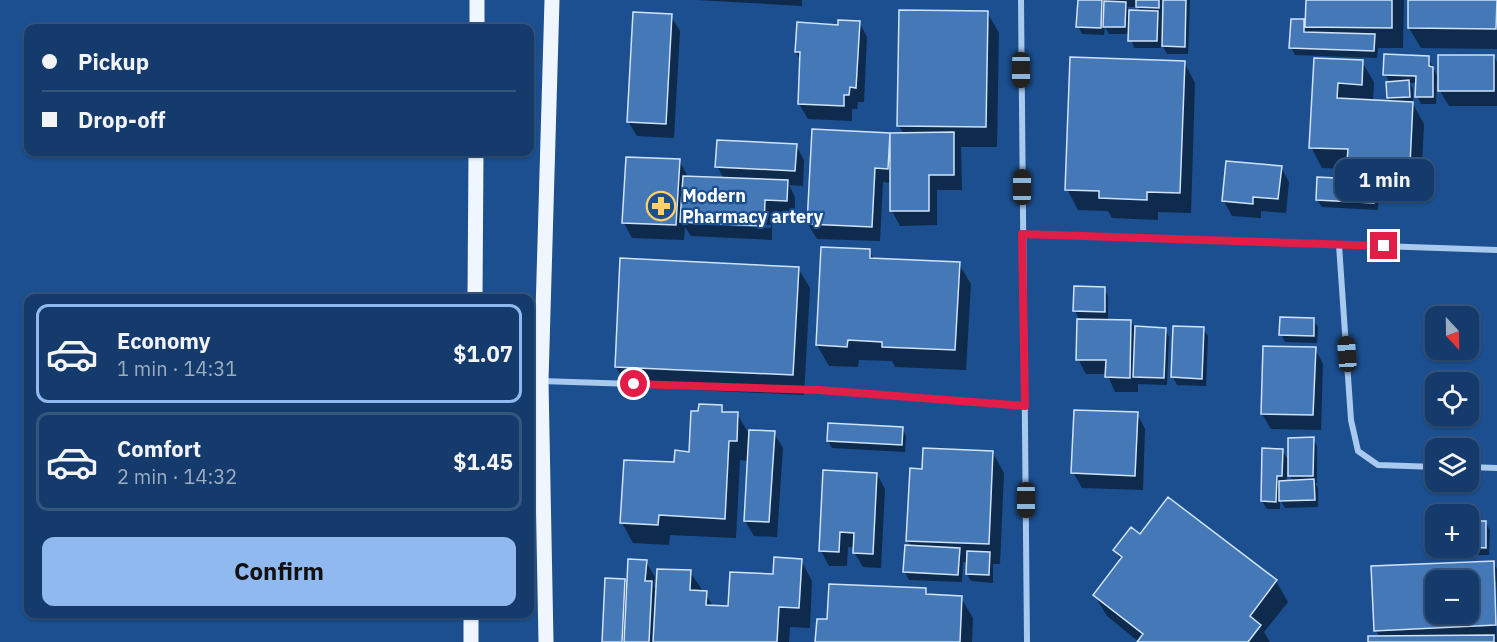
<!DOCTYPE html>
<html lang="en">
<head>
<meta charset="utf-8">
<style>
	:root { --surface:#143b6b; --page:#214673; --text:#f1f3f6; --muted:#9dadc1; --line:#33557e; --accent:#90b9f0 }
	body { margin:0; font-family:"IBM Plex Sans",sans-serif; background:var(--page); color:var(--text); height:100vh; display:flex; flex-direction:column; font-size:22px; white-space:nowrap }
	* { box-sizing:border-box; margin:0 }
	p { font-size:20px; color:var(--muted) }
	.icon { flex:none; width:33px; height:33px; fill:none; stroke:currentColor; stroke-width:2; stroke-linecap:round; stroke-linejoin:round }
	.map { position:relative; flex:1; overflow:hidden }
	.panel { position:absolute; left:24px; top:294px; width:510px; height:324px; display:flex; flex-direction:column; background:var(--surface); border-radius:12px; box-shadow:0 2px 4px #0004,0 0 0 2px var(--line) }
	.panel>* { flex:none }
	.hud { position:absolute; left:24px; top:24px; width:510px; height:132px; border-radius:12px; box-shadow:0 2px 4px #0004,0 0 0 2px var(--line); display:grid; align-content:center; height:132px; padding:0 18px; background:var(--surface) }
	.needle { width:39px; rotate:158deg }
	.buttons { position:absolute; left:1425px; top:306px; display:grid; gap:12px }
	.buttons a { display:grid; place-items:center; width:54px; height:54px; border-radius:12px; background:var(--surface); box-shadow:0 2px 4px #0004,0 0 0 2px var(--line); font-size:30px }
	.end { position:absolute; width:27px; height:27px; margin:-14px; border:8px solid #e11d48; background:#fff; box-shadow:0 0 0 3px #fff }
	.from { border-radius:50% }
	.bubble { position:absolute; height:42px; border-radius:12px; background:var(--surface); box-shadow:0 2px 4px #0004,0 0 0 2px var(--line); font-size:20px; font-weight:800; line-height:42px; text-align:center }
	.car { position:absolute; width:18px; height:36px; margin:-18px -9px; border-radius:8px; box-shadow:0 0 4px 2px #0007; background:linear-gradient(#222 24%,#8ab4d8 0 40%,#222 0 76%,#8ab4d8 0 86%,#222 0) }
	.hud b { display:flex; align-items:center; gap:21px; height:57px; font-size:22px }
	.hud b+b { border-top:2px solid var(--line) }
	.hud i { width:15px; height:15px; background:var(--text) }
	ul { padding:10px 0 0; list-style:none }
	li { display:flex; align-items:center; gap:18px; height:99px; margin:0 12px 9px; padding:0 6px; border:3px solid var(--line); border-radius:12px }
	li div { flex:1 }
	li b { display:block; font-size:22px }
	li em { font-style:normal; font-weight:800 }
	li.active { border-color:var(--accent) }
	li>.icon { width:54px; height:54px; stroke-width:1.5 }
	.button { display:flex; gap:12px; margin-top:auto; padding:12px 18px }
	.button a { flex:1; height:69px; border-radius:12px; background:var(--accent); color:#111; font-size:24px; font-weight:800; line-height:69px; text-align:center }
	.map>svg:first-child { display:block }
	.shadow { fill:#0007; fill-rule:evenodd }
	.building { fill:#4478b7; stroke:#cfe3fa; stroke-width:1.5; fill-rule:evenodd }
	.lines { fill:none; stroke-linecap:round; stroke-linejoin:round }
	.street { stroke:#a9c9ee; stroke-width:6 }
	.primary { stroke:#f0f6ff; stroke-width:15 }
	.route { stroke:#e11d48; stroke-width:8 }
	.labels { text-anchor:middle; stroke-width:4.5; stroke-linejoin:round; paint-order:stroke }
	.poi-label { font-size:18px; font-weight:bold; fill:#fff; stroke:#1b4f8f; text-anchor:start }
</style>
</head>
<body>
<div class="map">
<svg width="1497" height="642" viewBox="0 0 1497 642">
	<rect width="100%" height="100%" fill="#1b4f8f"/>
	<path class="shadow" d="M696,0H802V6Z
		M1079,0H1190L1188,54H1167L1161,43V48H1134L1130,34H1109L1105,27L1104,35L1082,34L1078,26ZM1127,7H1138L1140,12H1130Z
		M1307,0H1404L1403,48H1378L1377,58L1295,55L1291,47L1303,20L1307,27Z
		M1409,0H1497V49L1421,48L1409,28Z
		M987,12L999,33L997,147H961L962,190H937V225L900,226L892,211L891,183L883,182L880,241L817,239L808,224L890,135L904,134L899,126Z
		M671,16L680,31L674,138L637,136L628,121Z
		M859,22L867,37L864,102H858L857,109H852V121L808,119L799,104L801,61L796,52L798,24L839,26Z
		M1494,56L1497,62V106H1449L1440,91Z
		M1428,57L1437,76L1436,104H1421L1417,96V83H1409L1413,89V104L1424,124L1421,185L1375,182L1379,189L1378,210L1322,207L1317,200L1360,181L1353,169L1322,168L1311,147L1315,59L1362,62L1374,82L1373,102H1391L1388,98L1390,83L1385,74Z
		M1184,62L1195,83L1191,213L1158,212V220L1112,218L1108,211L1078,210L1067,189Z
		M796,145L804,160L803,186L789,185L795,197V215H772V240L691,236L685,227L684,240L632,238L624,223L679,160L688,177L724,179L717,166ZM689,220L771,225V228L689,224Z
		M1281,167L1289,182L1286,213L1261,211V218L1232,216L1224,201Z
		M822,249L869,251L875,260L959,264L971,284L966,370L895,367L892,361L859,360L858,367L829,366L817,345Z
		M798,268L810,288L804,395L628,387L616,367Z
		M1104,288L1108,296V321H1131L1137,332L1165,329L1169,337L1167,385L1138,384V392H1115L1107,374H1086L1078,359L1080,321L1075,311Z
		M1313,320L1318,327L1317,343L1285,342L1281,334Z
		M1203,329L1208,336L1206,386L1177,385L1173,377Z
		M1315,349L1323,364L1321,430L1271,429L1262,414Z
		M721,407L725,414H737L751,437L774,433L783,448L777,537L754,536L745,521L749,461L740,460L736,538L670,535L669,545L633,543L622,523L676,463L690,453Z
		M1137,414L1145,429L1143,490L1082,488L1073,472Z
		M902,428L906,436L905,452L832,448L828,441Z
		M1313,439L1317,446V483H1315L1318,488V507L1285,508L1280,499V509H1267L1262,501L1282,450L1289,461L1286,482L1293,481L1290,476Z
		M993,453L1004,473L1000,564H993V583L971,581L967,574L968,563L963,562L962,582L909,580L905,572L911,547L907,540L923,471Z
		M877,474L885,489L881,568L863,567L854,552L855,547H848L847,566H829L821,551Z
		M1169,499L1276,581L1288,602L1264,632L1270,642H1139L1107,616L1095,596L1121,561L1115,550L1140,537Z
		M1468,522H1485L1490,530L1489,555H1441L1437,548H1468Z
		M801,560L812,581L810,628L790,627L789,642H603L624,580L628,588L646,562L655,577L654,586L658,592L690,572L714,607H730Z
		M1493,562L1497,569V600L1496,581H1493L1497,642H1369L1380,637L1375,630L1373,567ZM1436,580H1468V614H1436Z
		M925,589L929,596L961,598L973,618L972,642H817L828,620Z"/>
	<path class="building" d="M1078,0H1102L1101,28L1076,27Z
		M1136,0H1159V8L1136,7Z
		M1163,0H1186L1185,47L1162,46Z
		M1306,0H1392V28L1305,27Z
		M1408,0H1497L1496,29L1408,28Z
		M1104,1L1126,2L1125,27H1103Z
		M899,10L988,11L986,127L897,126Z
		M1129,10L1158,11L1157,41H1128Z
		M633,12L672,14L666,124L627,122Z
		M1291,19H1304V32L1375,34L1374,51L1289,48Z
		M838,20L860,21L856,88L850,87L849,95H844V106L798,104L800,52H795L797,22L838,25Z
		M1384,54L1429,56V66L1433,67V97H1415L1416,76L1383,75Z
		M1438,55H1494V91H1438Z
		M1070,57L1185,61L1180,193L1147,192V200L1099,198V191L1065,190Z
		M1314,58L1363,60L1362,85L1338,83L1337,98L1413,102L1410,165L1347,161L1348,149L1309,148Z
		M1409,80L1410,97L1387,98L1386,82Z
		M812,129L890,133L888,169L875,168L872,227L807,224Z
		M954,132V175H929V211H890V133Z
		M717,140L797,144L795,171L715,167Z
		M626,157L680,159L676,225L622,223Z
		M1226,161L1282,166L1278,199L1253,197V204L1222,201Z
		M683,176L788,180L787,201L765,200L764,226L680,222Z
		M1317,177L1375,180L1374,203L1316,200Z
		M821,247L870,249V258L960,262L955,350L882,347V342L848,340L847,347L816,345Z
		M620,258L799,267L793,375L615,367Z
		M1074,286L1105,287V312L1073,311Z
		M1280,317L1314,318V336L1279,335Z
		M1077,319L1131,320L1130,378L1105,377L1106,360H1076Z
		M1135,326L1166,328L1164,378L1133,377Z
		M1173,326L1204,327L1202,379L1171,377Z
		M1263,346L1316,347L1313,415L1261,414Z
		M699,404L722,405V412H738L737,441H729L725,519L659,515L658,525L620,523L624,460L674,462L675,450L689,452L691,411H698Z
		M1074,410L1138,412L1135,476L1071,473Z
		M828,423L903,427L902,445L827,441Z
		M749,430L775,431L769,522L744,521Z
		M1314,437L1313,476H1288V438Z
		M923,448L993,451L989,544L906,541L910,468L922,469Z
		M1262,448L1283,449L1282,476H1277L1276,502L1261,501Z
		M823,470L877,473L873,554L853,553L854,533L840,532L839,552L819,551Z
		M1314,479L1315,500L1279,501V481Z
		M1168,497L1277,580L1250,616L1261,625L1248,642H1137L1143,634L1093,595L1122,557L1113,550L1131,527L1140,534Z
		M1468,521H1486V548L1468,547Z
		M905,545L960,548L958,575L903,572Z
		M967,551L990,552L989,575L966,574Z
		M774,557L802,559L799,608L779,607L777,642H653L657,569L691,570L690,590L707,591L706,605L728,606L730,572L773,574Z
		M628,559L647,560L645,581H652L649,642H624Z
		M1494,561L1496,625L1374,631L1371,566ZM1436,580H1468V614H1436Z
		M605,578L625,579L622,642H602Z
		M829,584L926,588V594L962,596L960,642H815L817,619H827Z
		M1494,635V642H1368V636Z"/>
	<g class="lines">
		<path class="street" d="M1021,0L1027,642
			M1022,234L1497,250
			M1339,245L1351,420L1358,451L1378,465L1436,467
			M541,381L819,390L1025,406
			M1468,467L1497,468"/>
		<path class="primary" d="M477,28V0
			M475,298L476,152
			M471,642V614
			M546,642L541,381L552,0"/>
	</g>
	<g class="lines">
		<path class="route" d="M634,384L819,390L1025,406L1022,234L1384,246"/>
	</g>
	<defs>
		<g id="pharmacy-ring" transform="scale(1.5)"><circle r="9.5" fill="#1b4f8f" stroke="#ffd166" stroke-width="1.5"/><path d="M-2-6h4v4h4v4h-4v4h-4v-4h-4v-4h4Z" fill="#ffd166"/></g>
	</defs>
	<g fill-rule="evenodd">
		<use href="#pharmacy-ring" x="661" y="206"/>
	</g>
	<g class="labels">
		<g class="poi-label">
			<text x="682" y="202">Modern<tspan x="682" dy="21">Pharmacy artery</tspan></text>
		</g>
	</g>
</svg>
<div class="buttons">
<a><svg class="needle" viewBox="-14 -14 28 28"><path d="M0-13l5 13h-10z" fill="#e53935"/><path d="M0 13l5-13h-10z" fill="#9dadc1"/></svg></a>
<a><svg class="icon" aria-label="locate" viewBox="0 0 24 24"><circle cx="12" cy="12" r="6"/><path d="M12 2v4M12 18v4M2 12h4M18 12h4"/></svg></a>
<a><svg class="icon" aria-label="layers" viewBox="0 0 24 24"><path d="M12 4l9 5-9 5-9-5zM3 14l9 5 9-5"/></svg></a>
<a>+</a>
<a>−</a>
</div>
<i class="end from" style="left:634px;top:384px"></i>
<i class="end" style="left:1384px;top:246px"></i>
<div class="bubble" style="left:1335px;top:159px;width:99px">1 min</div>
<i class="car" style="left:1021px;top:70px;rotate:180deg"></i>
<i class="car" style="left:1022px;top:187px;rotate:0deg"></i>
<i class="car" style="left:1347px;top:354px;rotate:356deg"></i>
<i class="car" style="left:1026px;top:500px;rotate:180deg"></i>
<div class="hud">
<b><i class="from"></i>Pickup</b>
<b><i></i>Drop-off</b>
</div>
<section class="panel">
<ul>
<li class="active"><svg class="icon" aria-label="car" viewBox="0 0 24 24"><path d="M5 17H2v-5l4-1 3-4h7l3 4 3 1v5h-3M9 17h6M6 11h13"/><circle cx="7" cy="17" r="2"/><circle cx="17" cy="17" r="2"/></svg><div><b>Economy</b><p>1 min · 14:31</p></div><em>$1.07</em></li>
<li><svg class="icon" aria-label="car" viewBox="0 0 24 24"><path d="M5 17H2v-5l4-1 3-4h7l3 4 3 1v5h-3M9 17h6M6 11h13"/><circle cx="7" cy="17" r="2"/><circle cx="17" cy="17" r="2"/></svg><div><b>Comfort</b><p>2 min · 14:32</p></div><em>$1.45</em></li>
</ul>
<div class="button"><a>Confirm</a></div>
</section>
</div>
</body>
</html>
